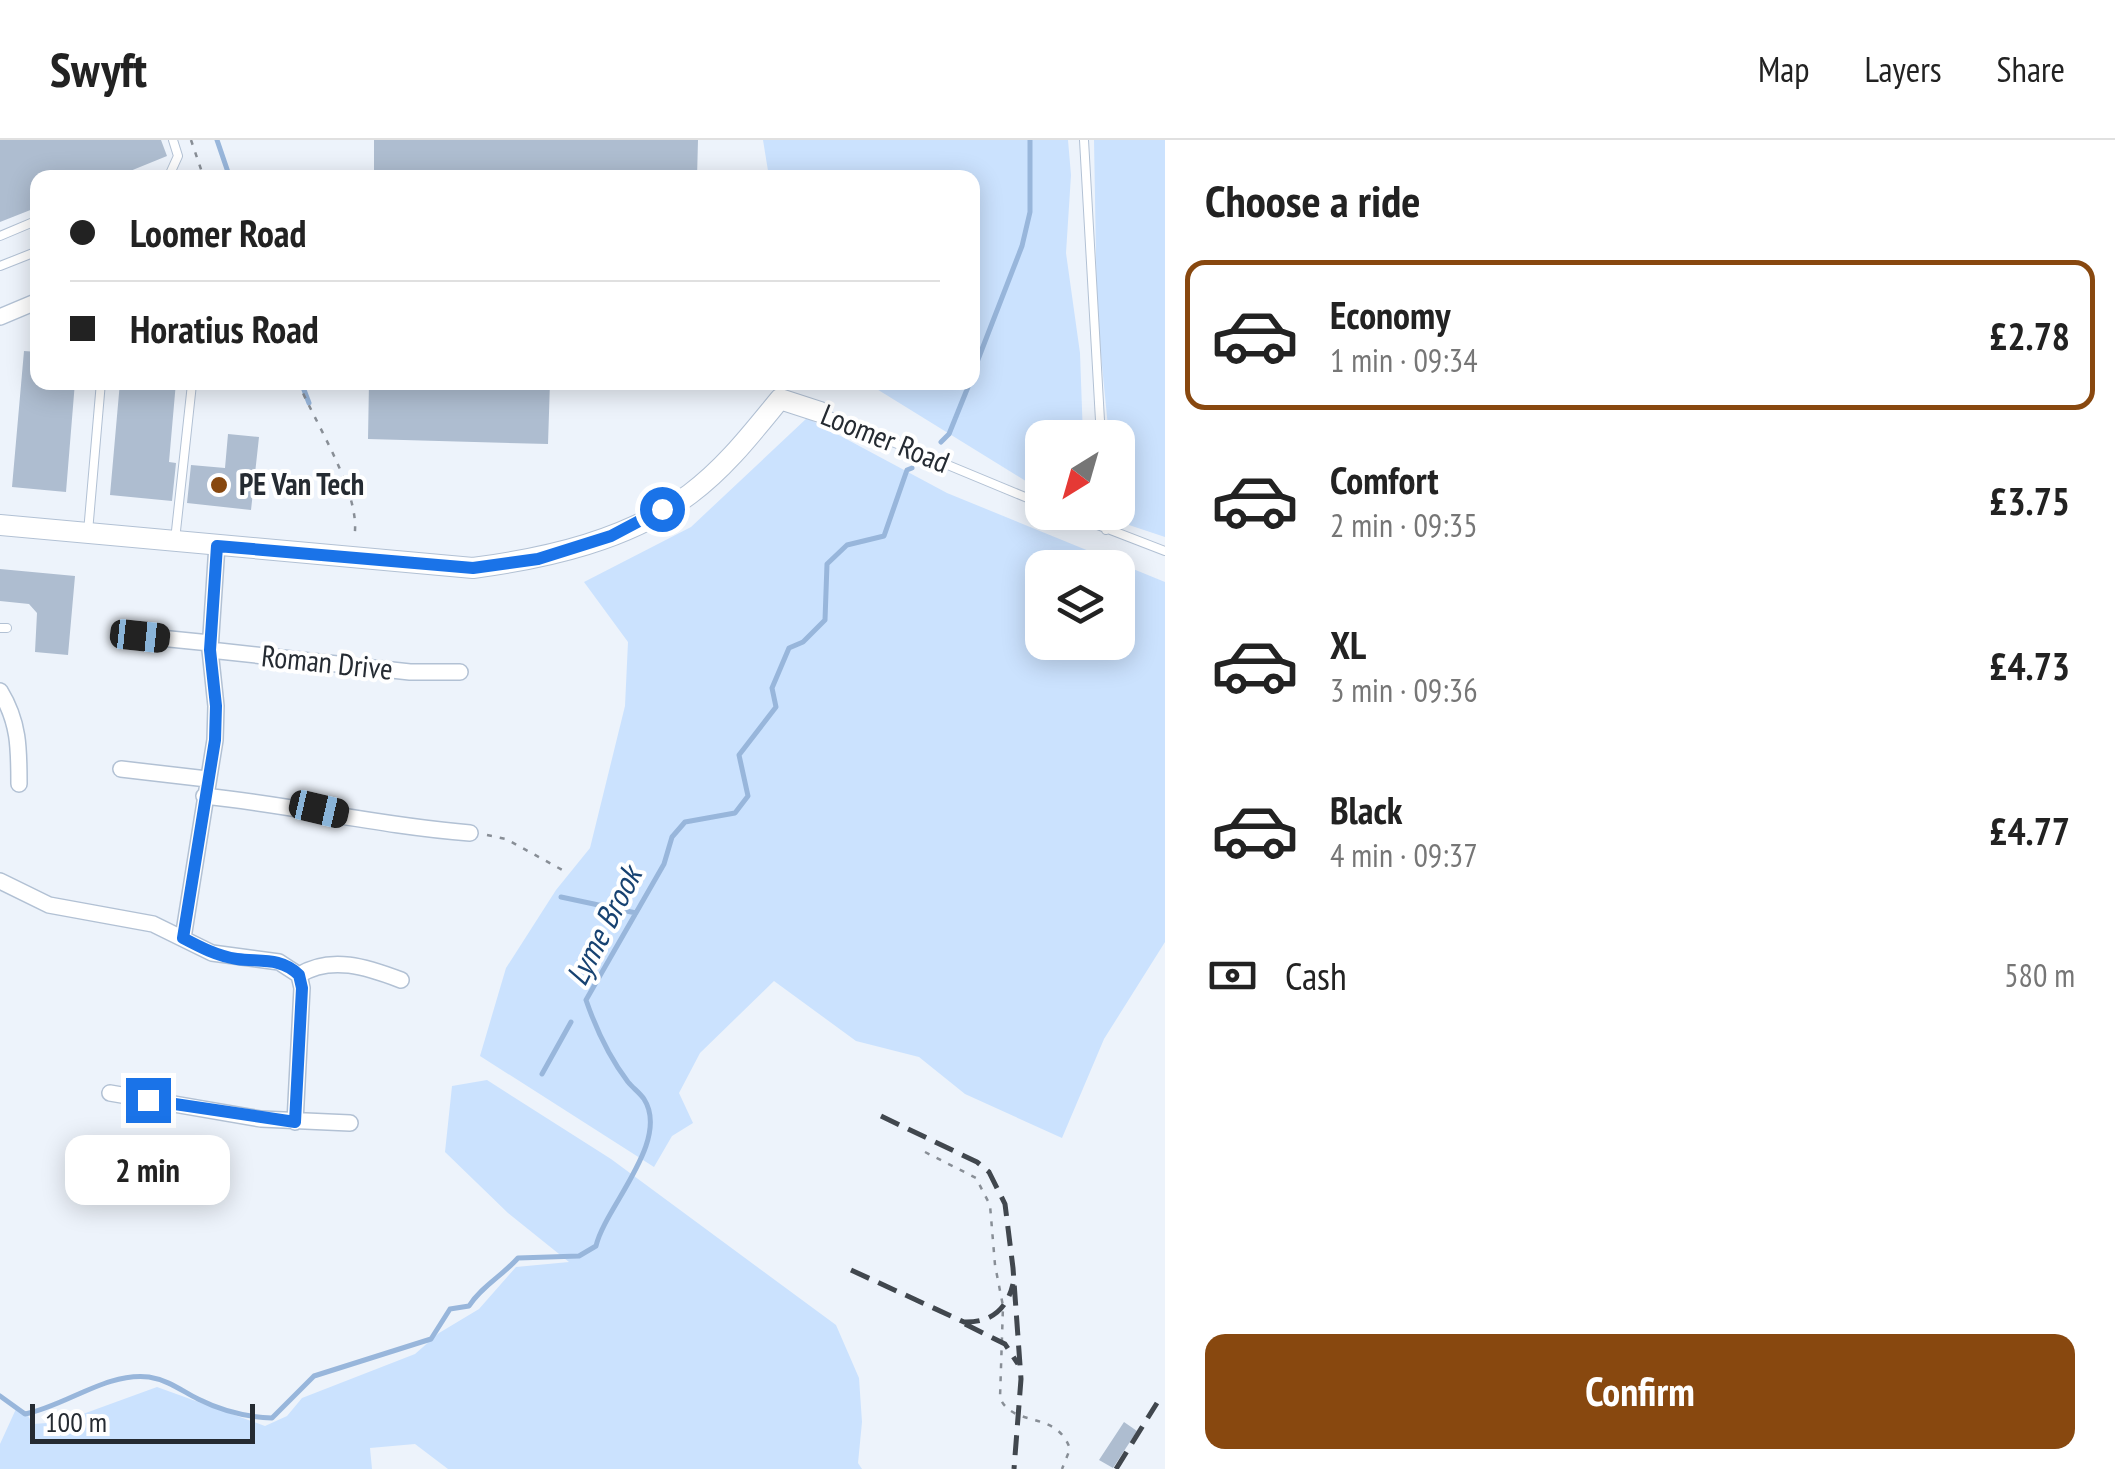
<!DOCTYPE html>
<html lang="en">
<head>
<meta charset="utf-8">
<style>
	:root { --surface:#fff; --page:#f2f2f2; --text:#222; --muted:#767676; --line:#e0e0e0; --accent:#88480f }
	body { margin:0; font-family:"PT Sans Narrow",sans-serif; background:var(--page); color:var(--text); height:100vh; display:flex; flex-direction:column; font-size:38px; white-space:nowrap }
	* { box-sizing:border-box; margin:0 }
	p { font-size:32px; color:var(--muted) }
	.icon { flex:none; width:55px; height:55px; fill:none; stroke:currentColor; stroke-width:2; stroke-linecap:round; stroke-linejoin:round }
	.map { position:relative; flex:1; overflow:hidden }
	.drawer { display:flex; flex-direction:column; background:var(--surface); width:950px }
	.drawer>* { flex:none }
	.guide { position:absolute; left:30px; top:30px; width:950px; height:220px; border-radius:20px; box-shadow:0 5px 25px #0003; display:grid; align-content:center; height:220px; padding:0 40px; background:var(--surface) }
	.needle { width:65px; rotate:217deg }
	.buttons { position:absolute; left:1025px; top:280px; display:grid; gap:20px }
	.buttons a { display:grid; place-items:center; width:110px; height:110px; border-radius:20px; background:var(--surface); box-shadow:0 5px 25px #0003; font-size:50px }
	.scale { position:absolute; left:30px; bottom:25px; width:225px; box-sizing:border-box; padding-left:10px; border:5px solid #252b32; border-top:0; font-size:28px; line-height:35px; white-space:nowrap; color:#252b32; -webkit-text-stroke:8px #fff; paint-order:stroke }
	.end { position:absolute; width:45px; height:45px; margin:-22px; border:12px solid #1a73e8; background:#fff; box-shadow:0 0 0 5px #fff }
	.from { border-radius:50% }
	.bubble { position:absolute; height:70px; border-radius:20px; background:var(--surface); box-shadow:0 5px 25px #0003; font-size:32px; font-weight:700; line-height:70px; text-align:center }
	.car { position:absolute; width:30px; height:60px; margin:-30px -15px; border-radius:12px; box-shadow:0 0 8px 2px #0007; background:linear-gradient(#222 24%,#8ab4d8 0 40%,#222 0 76%,#8ab4d8 0 86%,#222 0) }
	.guide b { display:flex; align-items:center; gap:35px; height:95px; font-size:38px }
	.guide b+b { border-top:2px solid var(--line) }
	.guide i { width:25px; height:25px; background:var(--text) }
	ul { padding:0; list-style:none }
	li { display:flex; align-items:center; gap:30px; height:150px; margin:0 20px 15px; padding:0 20px; border:5px solid transparent; border-radius:20px }
	li div { flex:1 }
	li b { display:block; font-size:38px }
	li em { font-style:normal; font-weight:700 }
	li.active { border-color:var(--accent) }
	li>.icon { width:90px; height:90px; stroke-width:1.5 }
	h2 { padding:0 40px; font-size:45px; line-height:120px }
	.pay { display:flex; align-items:center; gap:25px; height:110px; padding:0 40px; font-size:38px }
	.pay p { margin-inline-start:auto }
	.button { display:flex; gap:20px; margin-top:auto; padding:20px 40px }
	.button a { flex:1; height:115px; border-radius:20px; background:var(--accent); color:#fff; font-size:40px; font-weight:700; line-height:115px; text-align:center }
	header { display:flex; align-items:center; gap:60px; box-sizing:border-box; height:140px; padding:0 50px; background:var(--surface); border-bottom:2px solid var(--line) }
	header strong { font-size:48px }
	nav { display:flex; gap:55px; margin-inline-start:auto; font-size:35px }
	main { display:flex; flex:1; min-height:0 }
	.map>svg:first-child { display:block }
	.green { fill:#cbe2fe; fill-rule:evenodd }
	.lines { fill:none; stroke-linecap:round; stroke-linejoin:round }
	.stream { stroke:#98b6db; stroke-width:5 }
	.building { fill:#aebdd0 }
	.service-casing { stroke:#b2c1d4; stroke-width:10 }
	.minor-casing { stroke:#b2c1d4; stroke-width:18 }
	.tertiary-casing { stroke:#b2c1d4; stroke-width:22 }
	.path { stroke:#888e96; stroke-width:2.5; stroke-dasharray:5 8; stroke-linecap:butt }
	.service { stroke:#fff; stroke-width:8 }
	.minor { stroke:#fff; stroke-width:15 }
	.tertiary { stroke:#fff; stroke-width:20 }
	.rail { stroke:#41474e; stroke-width:5; stroke-dasharray:20 10; stroke-linecap:butt }
	.route { stroke:#1a73e8; stroke-width:12 }
	.poi-dot { fill:#88480f; stroke:#fff; stroke-width:4 }
	.labels { text-anchor:middle; stroke-width:8; stroke-linejoin:round; paint-order:stroke }
	.street-label { font-size:30px; fill:#252b32; stroke:#fff }
	.poi-label { font-size:30px; font-weight:bold; fill:#252b32; stroke:#fff; text-anchor:start }
	.water-label { font-size:32px; font-style:italic; fill:#174271; stroke:#fff }
</style>
</head>
<body>
<header>
<strong>Swyft</strong>
<nav><a>Map</a><a>Layers</a><a>Share</a></nav>
</header>
<main>
<div class="map">
<svg width="1165" height="1329" viewBox="0 0 1165 1329">
	<rect width="100%" height="100%" fill="#edf3fb"/>
	<path class="green" d="M763,0H1068L1071,35L1066,113L1080,213L1083,297L1042,298V351L867,243L972,242V38L769,37Z
		M1094,0H1165V397L1129,385L1118,372V298L1109,297L1097,174Z
		M807,278L947,353L1165,442V802L1104,899L1062,998L965,954L919,917L856,901L774,841L700,913L679,953L693,983L672,996L654,1027L480,916L506,828L556,750L590,708L625,566L628,502L584,442L691,387ZM1042,428H1118V502H1042Z
		M487,940L611,1019L836,1185L859,1238L862,1282L858,1323L862,1329H448L415,1304L370,1308L372,1329H0V1304L16,1269L25,1271L33,1284L61,1282L157,1247L265,1286L287,1276L302,1258L415,1214L439,1193L479,1169L516,1127L569,1122L508,1073L445,1012L452,946Z"/>
	<g class="lines">
		<path class="stream" d="M217,0L230,38
			M972,235L1022,106L1030,72V0
			M301,242L309,263
			M941,302L949,294L970,242
			M561,757L636,773
			M542,934L571,882
			M0,1256L25,1274C66,1266 106,1232 149,1237C168,1240 182,1251 198,1259C222,1271 246,1277 272,1278L314,1236L431,1199L450,1169L469,1166C482,1146 502,1136 518,1118L579,1116L596,1106C605,1067 671,1001 644,959C640,953 633,948 628,942C609,917 596,889 586,860L664,724L672,697L685,682L735,673L748,656L739,615L776,567L772,548L789,508L803,502L825,480L827,424L847,405L884,396L907,330L912,328"/>
	</g>
	<path class="building" d="M0,0H161L167,16L113,38H38V67L0,82Z
		M374,0H698L697,38H374Z
		M24,211L38,212V242H75L66,352L12,347Z
		M120,242H176L169,322L176,323L172,361L110,355Z
		M369,242H550L548,304L368,299Z
		M228,294L259,297L251,370L187,363L191,325L225,328Z
		M0,429L75,436L68,515L35,512L37,473L29,464L0,461Z
		M1124,1282L1137,1291L1113,1328L1099,1320Z"/>
	<g class="lines">
		<g class="service-casing">
			<path id="service" d="M1084,0L1101,298
				M168,38L178,16L173,0
				M0,96L38,80
				M0,126L38,111
				M820,272L1042,364
				M1064,372L1165,411
				M1105,372L1106,390
				M88,392L101,242
				M175,400L192,244
				M0,488H7"/>
		</g>
		<g class="minor-casing">
			<path id="minor" d="M0,177L38,161
				M140,496L210,503
				M210,510L410,532H460
				M0,551C19,582 19,608 19,644
				M121,629L207,639
				M204,656C293,665 380,686 470,693
				M0,741L49,765L153,784L212,813L279,822L299,835C331,815 367,827 401,840
				M183,798L215,600L216,566L210,510L217,405
				M110,953L261,979L350,983
				M295,982L302,848L299,835"/>
		</g>
		<g class="tertiary-casing">
			<path id="tertiary" d="M0,385L473,428C548,418 628,400 690,354C726,327 752,293 780,259L820,272"/>
		</g>
		<path class="path" d="M191,0L204,38
			M298,242C315,283 363,356 354,398
			M487,695L506,699L566,732
			M925,1012L976,1038L990,1065L995,1125L1003,1166L1000,1258C1013,1288 1057,1270 1070,1309L1062,1329"/>
		<use href="#service" class="service"/>
		<use href="#minor" class="minor"/>
		<use href="#tertiary" class="tertiary"/>
		<path class="rail" d="M881,976L977,1022L989,1032L1005,1064L1013,1128L1021,1239L1014,1329
			M851,1130L964,1182C991,1183 1007,1169 1013,1144
			M965,1184L1005,1204L1018,1224
			M1116,1329L1157,1263"/>
	</g>
	<g class="lines">
		<path class="route" d="M148,960L295,982L302,848L299,835C281,817 260,822 237,819C217,816 200,807 183,798L215,600L216,566L210,510L217,406L473,428L538,419L611,396L662,369"/>
	</g>
	<circle class="poi-dot" cx="219" cy="345" r="10"/>
	<g class="labels">
		<g class="street-label">
			<text transform="translate(885 299) rotate(22)" y="10">Loomer Road</text>
			<text transform="translate(327 523) rotate(6)" y="10">Roman Drive</text>
		</g>
		<g class="poi-label">
			<text x="239" y="355">PE Van Tech</text>
		</g>
		<g class="water-label">
			<text transform="translate(604 786) rotate(-63)" y="11">Lyme Brook</text>
		</g>
	</g>
</svg>
<div class="buttons">
<a><svg class="needle" viewBox="-14 -14 28 28"><path d="M0-13l5 13h-10z" fill="#e53935"/><path d="M0 13l5-13h-10z" fill="#767676"/></svg></a>
<a><svg class="icon" aria-label="layers" viewBox="0 0 24 24"><path d="M12 4l9 5-9 5-9-5zM3 14l9 5 9-5"/></svg></a>
</div>
<div class="scale">100 m</div>
<i class="end from" style="left:662px;top:369px"></i>
<i class="end" style="left:148px;top:960px"></i>
<div class="bubble" style="left:65px;top:995px;width:165px">2 min</div>
<i class="car" style="left:140px;top:496px;rotate:96deg"></i>
<i class="car" style="left:319px;top:669px;rotate:103deg"></i>
<div class="guide">
<b><i class="from"></i>Loomer Road</b>
<b><i></i>Horatius Road</b>
</div>
</div>
<section class="drawer">
<h2>Choose a ride</h2>
<ul>
<li class="active"><svg class="icon" aria-label="car" viewBox="0 0 24 24"><path d="M5 17H2v-5l4-1 3-4h7l3 4 3 1v5h-3M9 17h6M6 11h13"/><circle cx="7" cy="17" r="2"/><circle cx="17" cy="17" r="2"/></svg><div><b>Economy</b><p>1 min · 09:34</p></div><em>£2.78</em></li>
<li><svg class="icon" aria-label="car" viewBox="0 0 24 24"><path d="M5 17H2v-5l4-1 3-4h7l3 4 3 1v5h-3M9 17h6M6 11h13"/><circle cx="7" cy="17" r="2"/><circle cx="17" cy="17" r="2"/></svg><div><b>Comfort</b><p>2 min · 09:35</p></div><em>£3.75</em></li>
<li><svg class="icon" aria-label="car" viewBox="0 0 24 24"><path d="M5 17H2v-5l4-1 3-4h7l3 4 3 1v5h-3M9 17h6M6 11h13"/><circle cx="7" cy="17" r="2"/><circle cx="17" cy="17" r="2"/></svg><div><b>XL</b><p>3 min · 09:36</p></div><em>£4.73</em></li>
<li><svg class="icon" aria-label="car" viewBox="0 0 24 24"><path d="M5 17H2v-5l4-1 3-4h7l3 4 3 1v5h-3M9 17h6M6 11h13"/><circle cx="7" cy="17" r="2"/><circle cx="17" cy="17" r="2"/></svg><div><b>Black</b><p>4 min · 09:37</p></div><em>£4.77</em></li>
</ul>
<div class="pay"><svg class="icon" aria-label="cash" viewBox="0 0 24 24"><path d="M3 7h18v10H3z"/><circle cx="12" cy="12" r="2"/></svg>Cash<p>580 m</p></div>
<div class="button"><a>Confirm</a></div>
</section>
</main>
</body>
</html>
